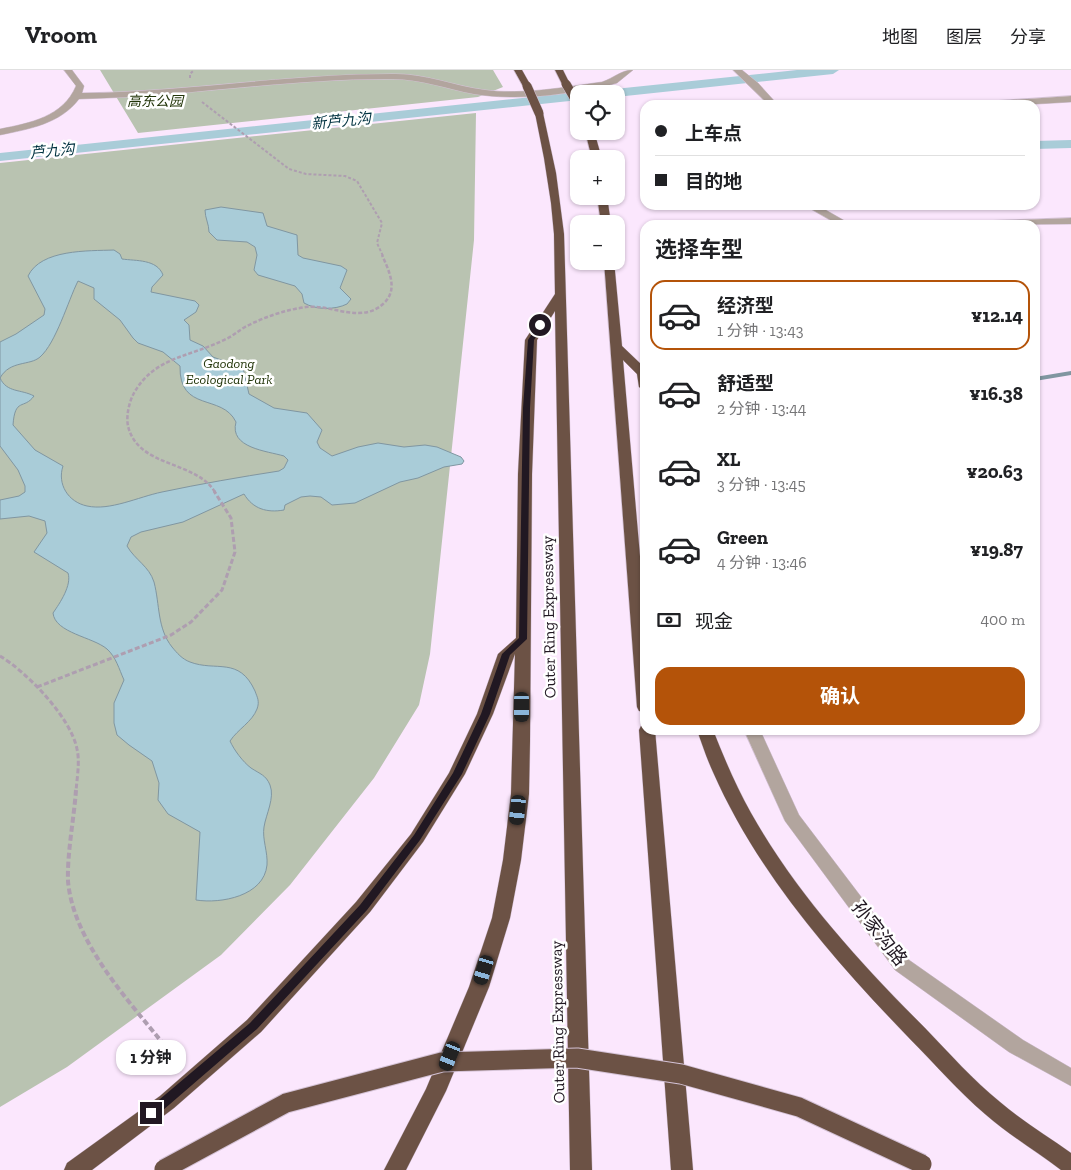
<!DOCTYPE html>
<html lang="zh">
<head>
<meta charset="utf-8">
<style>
	:root { --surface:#fff; --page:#f6f6f6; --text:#202124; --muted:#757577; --line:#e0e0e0; --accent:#b45309 }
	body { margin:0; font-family:"Zilla Slab","Noto Sans SC",serif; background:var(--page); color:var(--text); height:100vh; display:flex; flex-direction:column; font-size:19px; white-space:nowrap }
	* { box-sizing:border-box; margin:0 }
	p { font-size:16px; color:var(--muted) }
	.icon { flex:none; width:28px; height:28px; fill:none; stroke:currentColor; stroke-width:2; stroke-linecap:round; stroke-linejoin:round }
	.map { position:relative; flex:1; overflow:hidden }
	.details { position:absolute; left:640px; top:150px; width:400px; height:515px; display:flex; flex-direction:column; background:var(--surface); border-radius:15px; box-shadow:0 1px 4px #0004 }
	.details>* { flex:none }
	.top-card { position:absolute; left:640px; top:30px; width:400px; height:110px; border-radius:15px; box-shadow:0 1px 4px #0004; display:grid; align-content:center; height:110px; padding:0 15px; background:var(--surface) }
	.tools { position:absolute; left:570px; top:15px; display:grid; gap:10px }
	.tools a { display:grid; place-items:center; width:55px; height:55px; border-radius:10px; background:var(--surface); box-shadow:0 1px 4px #0004; font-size:25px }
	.end { position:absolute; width:22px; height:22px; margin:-11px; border:6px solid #211822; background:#fff; box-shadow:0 0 0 2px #fff }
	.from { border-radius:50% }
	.bubble { position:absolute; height:35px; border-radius:15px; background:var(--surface); box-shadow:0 1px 4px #0004; font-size:16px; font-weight:700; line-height:35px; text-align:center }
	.car { position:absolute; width:15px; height:30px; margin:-15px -8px; border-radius:6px; box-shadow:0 0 4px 1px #0007; background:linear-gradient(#222 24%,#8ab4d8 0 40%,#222 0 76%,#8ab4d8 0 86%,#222 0) }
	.top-card b { display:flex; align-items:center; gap:18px; height:48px; font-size:19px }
	.top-card b+b { border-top:1px solid var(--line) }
	.top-card i { width:12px; height:12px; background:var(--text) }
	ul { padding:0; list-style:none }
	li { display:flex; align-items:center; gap:15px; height:70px; margin:0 10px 8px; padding:0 5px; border:2px solid transparent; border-radius:15px }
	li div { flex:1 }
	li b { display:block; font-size:19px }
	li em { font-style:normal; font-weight:700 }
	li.selected { border-color:var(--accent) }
	li>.icon { width:45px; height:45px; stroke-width:1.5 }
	h2 { padding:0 15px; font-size:22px; line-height:60px }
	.pay { display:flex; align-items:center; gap:12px; height:55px; padding:0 15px; font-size:19px }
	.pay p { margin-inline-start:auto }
	.primary-button { display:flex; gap:10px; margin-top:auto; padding:10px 15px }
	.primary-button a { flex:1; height:58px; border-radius:15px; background:var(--accent); color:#fff; font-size:20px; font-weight:700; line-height:58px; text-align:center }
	header { display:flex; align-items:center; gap:30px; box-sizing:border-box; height:70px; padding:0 25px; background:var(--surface); border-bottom:1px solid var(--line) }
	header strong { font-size:24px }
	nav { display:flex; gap:28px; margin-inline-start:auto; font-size:18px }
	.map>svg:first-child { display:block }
	.green { fill:#b9c3b1 }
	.water { fill:#a9ccd8; stroke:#8096a1; fill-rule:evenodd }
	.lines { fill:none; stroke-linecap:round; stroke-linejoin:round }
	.stream { fill:#8096a1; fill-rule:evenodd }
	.canal { fill:#a9ccd8; fill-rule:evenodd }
	.minor-casing { stroke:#d4c2d6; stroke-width:1 }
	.highway-casing { stroke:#d4c2d6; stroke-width:1 }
	.path-far3 { stroke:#ae9eb0; stroke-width:2; stroke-dasharray:3 2; stroke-linecap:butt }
	.path-far2 { stroke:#ae9eb0; stroke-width:2.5; stroke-dasharray:4 2; stroke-linecap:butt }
	.path-far1 { stroke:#ae9eb0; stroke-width:3; stroke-dasharray:5 2.5; stroke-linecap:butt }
	.path { stroke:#ae9eb0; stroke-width:4; stroke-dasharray:6 3; stroke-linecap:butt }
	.minor { fill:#b2a59e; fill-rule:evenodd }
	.highway { fill:#6c5245; fill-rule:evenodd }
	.highway-bridge-far1-casing { stroke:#d4c2d6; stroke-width:10; stroke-linecap:butt }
	.highway-bridge-casing { stroke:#d4c2d6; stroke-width:21; stroke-linecap:butt }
	.highway-bridge-far1 { stroke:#6c5245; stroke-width:9 }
	.highway-bridge { stroke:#6c5245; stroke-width:19 }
	.route { fill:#211822 }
	.labels { text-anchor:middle; stroke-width:5; stroke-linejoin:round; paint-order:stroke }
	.far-park-label { font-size:14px; font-style:italic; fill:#223509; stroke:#fff }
	.far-water-label { font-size:15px; font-style:italic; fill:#003240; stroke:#fff }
	.street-label { font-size:16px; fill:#211822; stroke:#fff }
	.near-street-label { font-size:19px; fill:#211822; stroke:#fff }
</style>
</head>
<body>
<header>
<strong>Vroom</strong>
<nav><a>地图</a><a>图层</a><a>分享</a></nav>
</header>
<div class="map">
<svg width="1071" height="1100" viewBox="0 0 1071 1100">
	<rect width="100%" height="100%" fill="#fbe7fd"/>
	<path class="green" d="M100,0H493L503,17L478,27L138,63Z
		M476,43L474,170L430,584L419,635L374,708L290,815L221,885L67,997L0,1037V93Z"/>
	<path class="water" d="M221,137L263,143L267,156L297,165L298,185L303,188L341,196L347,200L340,218L351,229L347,234C335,240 316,240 304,233L302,224L295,216L258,205L254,200L257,185L255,177L247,172L217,170L209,162C209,154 205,148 205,140Z
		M114,180L120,184L122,189C136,191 157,189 163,205L152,217L151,222L195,231L199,235L196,242L184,250L189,255L190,270L203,276L213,287L243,298L249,324L274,338L307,343L322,360L317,372L320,378L332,386L358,377L378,373L404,377L425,375L437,377L461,387L464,391L462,394L444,397L418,408L400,412L355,433L332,435L321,427L310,426L301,427L285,435L284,440C267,443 253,439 244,424L183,452L141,462L131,467L127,476C135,490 149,496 154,512C160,535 157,558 172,577C177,583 182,589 190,592C216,602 239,586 255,621C257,627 260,631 257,639C252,652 238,659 230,671C234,680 243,692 251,698C260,704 266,705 270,715C275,728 266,744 264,757C262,769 268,782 267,795C264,826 221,834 196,830L200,762L168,744L158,730L159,713L152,691L129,675L117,665L114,653V633L124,610C119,599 116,587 107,579C93,567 55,563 53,543C60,533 72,515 68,503L34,482L47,463L45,451L29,446L0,449V430L19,426L25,422V416L18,400L0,376V272L16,264L44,245L45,239L28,206C41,179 88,181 114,180ZM78,211L94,218V229L120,250L133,268L138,273L163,282L180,296C179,343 222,323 236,352C229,378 267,381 284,386L288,390L284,398L279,401C240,407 200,414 162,422C138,427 110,441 87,436C68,432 57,414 63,396L35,380L13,355C15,327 24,340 34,326C21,319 7,323 0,308C10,290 30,296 40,287C56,273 68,231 78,211Z"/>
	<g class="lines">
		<path class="stream" d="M1071,301V305L1035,311V307Z"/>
		<path class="canal" d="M797,0H839L833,4L616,27V24H599L605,20Z
			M579,22L584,24H579V30L0,91V83Z
			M1071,70V78L1035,79V71Z"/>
		<g class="minor-casing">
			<path id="minor" d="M64,0H72L84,16L82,23C185,22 288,4 392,4C424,3 454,16 485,20C525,25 564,17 602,12C614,8 621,0 633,0L617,13L606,16C564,25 517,31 474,24C447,19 421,9 393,9C288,8 184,27 79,29C60,54 29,59 0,65V59C30,53 63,47 76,16Z
				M733,0H742L758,13L778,35H769Z
				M1071,26V32L1020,35H976L980,32Z
				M804,135H817L852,155H839Z
				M1071,148V154L953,155L958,152Z
				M744,660H760L799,745L909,890L1023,970L1071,998V1016L1009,982L895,900L785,751Z"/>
		</g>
		<g class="highway-casing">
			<path id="highway" d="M514,0H522L531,16L530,18H524Z
				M555,0H563L570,14L569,16H563Z
				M539,40L543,43L556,103L564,164L592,1100H570L555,241L537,270L532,404L530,671L529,724L521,790L510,848L489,917L446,1021L406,1100H384L426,1019L469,917L492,848L503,790L511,724L515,584L493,644L465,704L423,772L370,842L261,962L174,1038L92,1100H64L67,1093L160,1026L247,950L356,832L411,764L449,703L477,644L498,584L516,568L518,404L525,270L555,224L554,164L551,133L544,88L535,43Z
				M585,61H594L602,89H592Z
				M597,126H607L611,154H601Z
				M604,191H614L622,276L645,298V321L639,317L637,304L623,290L645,544V642L639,641L637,637Z
				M645,655V660H655L693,1100H671L639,660L641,656Z
				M697,660H713C724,688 736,716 751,743C796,823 860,893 925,958C949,983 973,1010 1000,1032C1022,1051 1047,1066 1071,1083V1100H1061C1036,1081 1009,1065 985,1044C958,1021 935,994 910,969C834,890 758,804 713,702C707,689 702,674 697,660Z"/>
		</g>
		<path class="path-far3" d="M190,8V4L194,0
			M202,32L289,99L306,104L345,106L357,111L382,153L377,173L383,186"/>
		<path class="path-far2" d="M215,422C195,390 138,398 128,356C126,346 129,332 134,323C155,286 191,287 226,269C233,266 238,261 245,257C264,247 285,240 306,237C331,234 361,254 383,234C399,220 389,201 382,185"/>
		<path class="path-far1" d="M0,586C27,602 71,648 77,679C80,692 77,708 76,721
			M37,617L171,565L191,552L222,520L235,482L231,448L214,421"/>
		<path class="path" d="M76,720C74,748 67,784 68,811C73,870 126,928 161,971"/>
		<use href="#minor" class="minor"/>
		<use href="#highway" class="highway"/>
		<g class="highway-bridge-far1-casing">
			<path id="highway-bridge-far1" d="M566,14L579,36
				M527,16L539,43"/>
		</g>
		<g class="highway-bridge-casing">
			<path id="highway-bridge" d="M164,1099L286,1033L442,992L577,988L681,1004L799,1037L922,1094"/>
		</g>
		<use href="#highway-bridge-far1" class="highway-bridge-far1"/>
		<use href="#highway-bridge" class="highway-bridge"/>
	</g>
	<path class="route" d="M538,254L544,255L534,270L530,338L527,569L510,585L490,644L462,704L420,770L367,840L257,959L155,1047H147L146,1043L147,1040L250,953L360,835L414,765L453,703L481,644L502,584L519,568L523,338L528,270Z"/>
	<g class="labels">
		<g class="far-park-label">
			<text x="155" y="36">高东公园</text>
			<text x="229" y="298">Gaodong<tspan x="229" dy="16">Ecological Park</tspan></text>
		</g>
		<g class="far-water-label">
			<text transform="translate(341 51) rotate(-6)" y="5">新芦九沟</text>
			<text transform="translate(52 81) rotate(-6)" y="5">芦九沟</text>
		</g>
		<g class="street-label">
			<text transform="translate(548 547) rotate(-91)" y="6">Outer Ring Expressway</text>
			<text transform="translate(557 952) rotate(-91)" y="6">Outer Ring Expressway</text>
		</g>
		<g class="near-street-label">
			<text transform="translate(880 863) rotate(52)" y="7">孙家沟路</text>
		</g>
	</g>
</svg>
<div class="tools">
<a><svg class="icon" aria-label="locate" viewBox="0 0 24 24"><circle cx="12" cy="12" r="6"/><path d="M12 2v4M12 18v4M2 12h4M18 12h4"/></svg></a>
<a>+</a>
<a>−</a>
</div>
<i class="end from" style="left:540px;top:255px"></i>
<i class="end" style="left:151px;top:1043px"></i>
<div class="bubble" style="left:116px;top:970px;width:70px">1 分钟</div>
<i class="car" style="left:522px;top:637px;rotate:180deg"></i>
<i class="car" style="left:518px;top:740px;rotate:186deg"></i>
<i class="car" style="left:484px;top:900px;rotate:197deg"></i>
<i class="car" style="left:450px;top:986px;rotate:202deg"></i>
<div class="top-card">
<b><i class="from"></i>上车点</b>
<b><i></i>目的地</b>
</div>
<section class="details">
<h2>选择车型</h2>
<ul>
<li class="selected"><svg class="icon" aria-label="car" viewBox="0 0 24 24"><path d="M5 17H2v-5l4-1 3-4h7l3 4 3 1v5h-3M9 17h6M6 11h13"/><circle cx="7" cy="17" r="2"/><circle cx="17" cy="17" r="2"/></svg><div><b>经济型</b><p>1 分钟 · 13:43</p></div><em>¥12.14</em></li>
<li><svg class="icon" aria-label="car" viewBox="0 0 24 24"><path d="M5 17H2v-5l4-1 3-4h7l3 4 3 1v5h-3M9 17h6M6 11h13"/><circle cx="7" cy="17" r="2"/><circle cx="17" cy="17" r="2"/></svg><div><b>舒适型</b><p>2 分钟 · 13:44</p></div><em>¥16.38</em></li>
<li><svg class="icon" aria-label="car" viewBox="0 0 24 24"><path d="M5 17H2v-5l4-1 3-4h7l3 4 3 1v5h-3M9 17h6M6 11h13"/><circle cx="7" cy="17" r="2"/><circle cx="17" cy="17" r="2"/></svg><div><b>XL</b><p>3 分钟 · 13:45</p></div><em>¥20.63</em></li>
<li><svg class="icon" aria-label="car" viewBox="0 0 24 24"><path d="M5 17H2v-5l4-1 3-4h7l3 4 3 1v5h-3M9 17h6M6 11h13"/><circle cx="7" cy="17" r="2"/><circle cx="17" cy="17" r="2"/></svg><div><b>Green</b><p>4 分钟 · 13:46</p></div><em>¥19.87</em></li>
</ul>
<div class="pay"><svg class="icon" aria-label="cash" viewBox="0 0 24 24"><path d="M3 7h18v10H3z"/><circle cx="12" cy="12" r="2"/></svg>现金<p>400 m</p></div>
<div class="primary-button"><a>确认</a></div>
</section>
</div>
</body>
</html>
